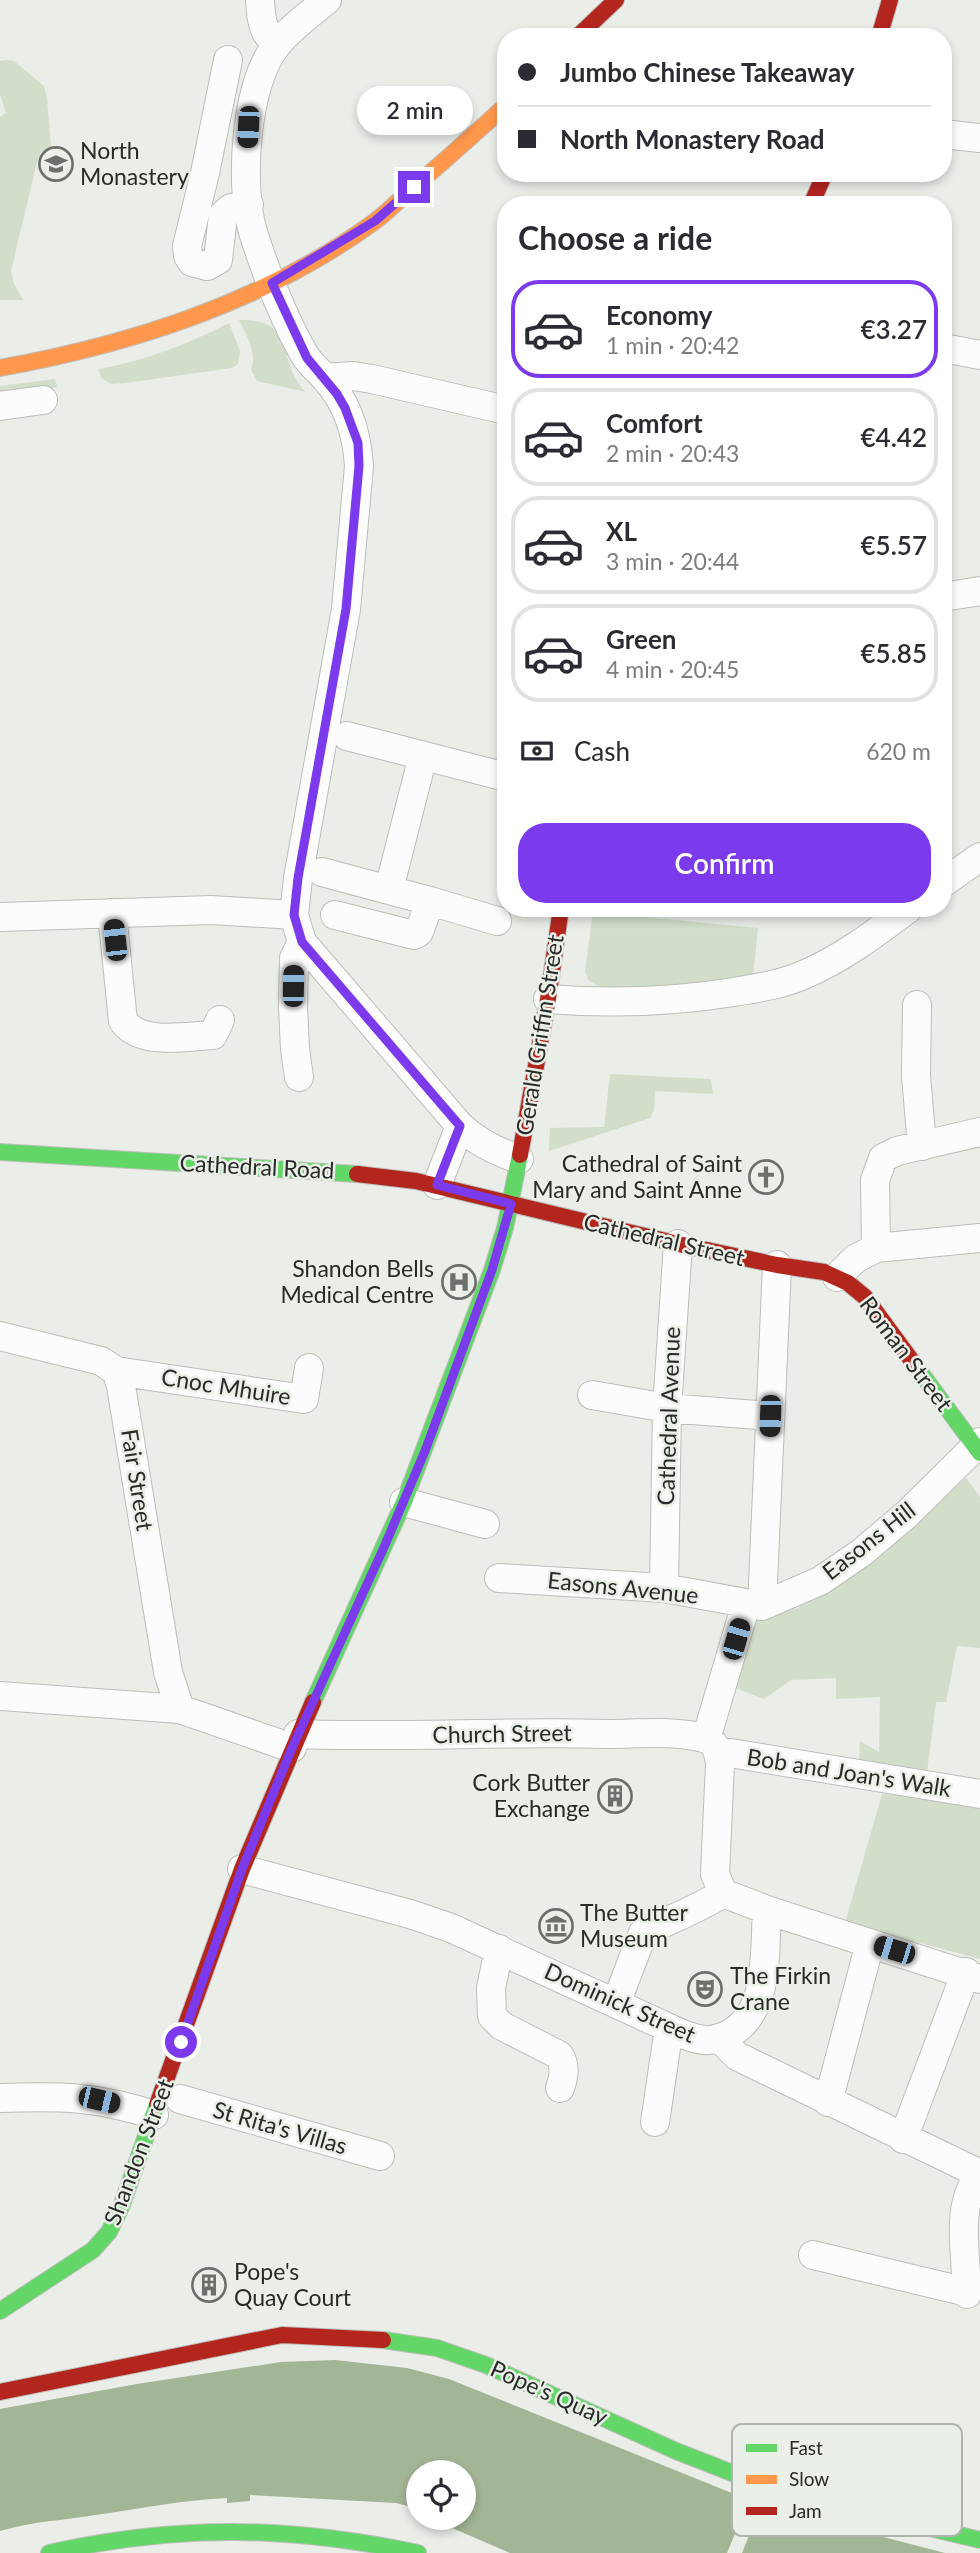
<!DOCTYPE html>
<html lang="en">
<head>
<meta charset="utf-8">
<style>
	:root { --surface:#fff; --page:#f2f2f3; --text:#2b2b33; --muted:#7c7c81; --line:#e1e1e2; --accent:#7c3aed }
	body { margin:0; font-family:Lato,sans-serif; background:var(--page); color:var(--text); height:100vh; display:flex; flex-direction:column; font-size:26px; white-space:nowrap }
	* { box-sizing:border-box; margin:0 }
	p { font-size:23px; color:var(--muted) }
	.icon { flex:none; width:38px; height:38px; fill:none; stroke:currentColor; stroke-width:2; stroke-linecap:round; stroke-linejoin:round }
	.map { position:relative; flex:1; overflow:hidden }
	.sheet { position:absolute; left:497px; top:196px; width:455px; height:721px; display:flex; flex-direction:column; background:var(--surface); border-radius:28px; box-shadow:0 4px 10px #0003 }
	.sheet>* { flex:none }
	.hud { position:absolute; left:497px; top:28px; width:455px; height:154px; border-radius:28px; box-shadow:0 4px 10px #0003; display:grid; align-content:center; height:154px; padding:0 21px; background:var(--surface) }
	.fabs { position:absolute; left:406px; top:2460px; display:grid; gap:14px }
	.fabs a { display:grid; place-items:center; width:70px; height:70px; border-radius:50%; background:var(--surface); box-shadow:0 4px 10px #0003; font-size:35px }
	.end { position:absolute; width:32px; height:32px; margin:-16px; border:9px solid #7c3aed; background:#fff; box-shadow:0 0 0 4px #fff }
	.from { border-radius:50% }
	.bubble { position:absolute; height:49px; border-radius:24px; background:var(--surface); box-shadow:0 4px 10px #0003; font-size:23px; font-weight:600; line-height:49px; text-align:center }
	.car { position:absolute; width:21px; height:42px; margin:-21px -10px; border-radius:9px; box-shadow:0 0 5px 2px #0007; background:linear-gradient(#222 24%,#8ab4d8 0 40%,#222 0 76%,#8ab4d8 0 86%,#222 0) }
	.hud b { display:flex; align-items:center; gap:24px; height:66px; font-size:26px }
	.hud b+b { border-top:2px solid var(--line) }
	.hud i { width:18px; height:18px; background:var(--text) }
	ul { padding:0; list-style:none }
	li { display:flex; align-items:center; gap:21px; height:98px; margin:0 14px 10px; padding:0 7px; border:4px solid var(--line); border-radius:28px }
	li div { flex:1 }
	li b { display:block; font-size:26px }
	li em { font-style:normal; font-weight:600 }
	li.current { border-color:var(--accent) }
	li>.icon { width:63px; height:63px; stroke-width:1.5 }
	h2 { padding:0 21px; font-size:32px; line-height:84px }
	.pay { display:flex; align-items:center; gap:18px; height:77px; padding:0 21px; font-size:26px }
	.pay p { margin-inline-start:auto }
	.cta { display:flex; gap:14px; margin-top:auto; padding:14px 21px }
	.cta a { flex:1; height:80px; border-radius:28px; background:var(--accent); color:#fff; font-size:28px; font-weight:600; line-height:80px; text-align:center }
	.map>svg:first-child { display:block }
	.green { fill:#d2dec9 }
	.water { fill:#a2b594 }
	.pier { fill:#ebede9 }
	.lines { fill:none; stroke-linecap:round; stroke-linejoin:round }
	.street-casing { stroke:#bdbebb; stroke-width:30 }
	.fast-casing { stroke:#bdbebb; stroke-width:18 }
	.slow-casing { stroke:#bdbebb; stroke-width:18 }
	.jam-casing { stroke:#bdbebb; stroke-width:18 }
	.street { stroke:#fcfcfc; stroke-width:28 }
	.fast { stroke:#63d668; stroke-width:16 }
	.slow { stroke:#ff974d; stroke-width:16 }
	.jam { stroke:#b3261e; stroke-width:16 }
	.route { stroke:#7c3aed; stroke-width:9 }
	.labels { text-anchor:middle; stroke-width:5; stroke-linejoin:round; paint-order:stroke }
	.poi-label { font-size:23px; fill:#292b28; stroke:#eaefe7; text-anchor:start }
	.street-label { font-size:23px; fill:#292b28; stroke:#eaefe7 }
	.key { fill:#eaefe7; stroke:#b0b4ae; stroke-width:2 }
	.key-label { font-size:19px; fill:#292b28 }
</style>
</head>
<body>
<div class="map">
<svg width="980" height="2553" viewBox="0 0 980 2553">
	<rect width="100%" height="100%" fill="#ebede9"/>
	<path class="green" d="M7,60L14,61L44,86L47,98L51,147L41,152L37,162L11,271L14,284L23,300H0V117L6,113L0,95V61Z
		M239,320C298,318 276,363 306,392L257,381L251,370C258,353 246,335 239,320Z
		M229,323L240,351L238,364L232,368L126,383L111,384L101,378L99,369C144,361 188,344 229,323Z
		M55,379L57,387L0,396V386Z
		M593,912L758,928L753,976L648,988L599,987L588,980L585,971Z
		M610,1074L711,1079L713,1094L655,1091L654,1110L650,1118L549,1151L550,1128L604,1127Z
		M966,1478L980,1497V1648L957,1646L946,1702H936L927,1772L859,1761L860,1741L879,1752L880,1697L836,1699V1678L791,1680L764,1699L733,1687L754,1613L796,1609L841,1580Z
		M882,1794L980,1803V1959L845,1923Z"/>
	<path class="water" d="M335,2360L407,2368L449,2379L764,2506L945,2553H510L443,2524L440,2528L422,2520L464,2518V2473H418V2512L408,2506L396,2503L250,2495V2501L227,2503V2498C184,2500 144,2508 102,2514C68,2520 33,2521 0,2531V2409L137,2384L281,2362Z"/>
	<path class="pier" d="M750,2497L763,2501L742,2553H727Z"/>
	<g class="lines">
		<g class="street-casing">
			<path id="street" d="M260,0C261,19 262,31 276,45
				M327,0C310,14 289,29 276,46C245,85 239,186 253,232C266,273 283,317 304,354C310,364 318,370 325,378C348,403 357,433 359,466L346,609L298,878L294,915L302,942L460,1126C477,1142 497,1152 519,1159
				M228,60L205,173L187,246L188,256L192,262L207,266L218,260L223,215L231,208L249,205
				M943,134L980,138
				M943,348L980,355
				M325,378L353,376L372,379L506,410
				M0,406L43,400
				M943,597L980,591
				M347,736L506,777
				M322,872L430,901L497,921
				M943,883L980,857
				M389,889L423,756
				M112,913L123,1021C141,1046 186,1036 213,1035L220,1020
				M335,915L414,935L419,932L430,901
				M0,917L211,910L294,915
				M548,999C611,1004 672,1002 734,992C757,988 779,985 801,976C840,960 876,933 909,908
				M917,1005L916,1076L922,1146
				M299,1077L295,1049L293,1007L294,958L302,942
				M437,1185L460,1126
				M876,1248L875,1180L883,1158L897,1151L980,1132
				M837,1277L855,1259L876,1248L980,1238
				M0,1336L101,1361L116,1371L121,1386L168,1672L180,1709
				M116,1371L304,1399L309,1368
				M592,1395L667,1408L770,1416
				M404,1502L485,1524
				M499,1578L664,1588L762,1606L820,1581L861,1553L907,1514L980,1442
				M664,1588L667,1408L678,1244
				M762,1606L777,1265
				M0,1696L180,1709L292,1748
				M298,1734C401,1738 504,1731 608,1734C638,1734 674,1730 704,1738C716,1742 718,1751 720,1763L715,1874L723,1893L767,1910L980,1979
				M706,1739L746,1604
				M718,1751L980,1794
				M242,1869L410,1914L451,1928L669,2028C680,2033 692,2039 705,2040C712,2041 719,2038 725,2036C771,2016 764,1952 767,1910
				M499,1949L491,1988L492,2016L502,2026L559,2055C566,2065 564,2077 560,2088
				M616,2003L643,1933C670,1919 697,1910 723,1893
				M719,2038L737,2056L747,2061L980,2174
				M0,2098C61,2096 95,2096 154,2115
				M180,2099L380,2156
				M828,2102L870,1943
				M655,2122L669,2028
				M903,2139L966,1972
				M813,2255L967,2292
				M967,2294C967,2260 954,2202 980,2176"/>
		</g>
		<g class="fast-casing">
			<path id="fast" d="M0,1152L357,1174
				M912,1361L980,1453
				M313,1702L404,1502L492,1270L505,1228L520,1155
				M0,2311L93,2250L109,2232L121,2207L157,2105
				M383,2340L437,2348L486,2365L676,2451L740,2476L838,2506L980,2540
				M49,2553C178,2524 289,2526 418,2553"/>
		</g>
		<g class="slow-casing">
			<path id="slow" d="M0,368C132,344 264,302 374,222C389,211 401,198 414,187C445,160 476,133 506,105"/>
		</g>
		<g class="jam-casing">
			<path id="jam" d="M577,37L616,0
				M879,37L890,0
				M811,205L825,173
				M520,1155L548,999L561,908
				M357,1174L416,1181L678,1244L777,1265L824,1272L848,1283L865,1297L912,1361
				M157,2105L242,1869L313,1702
				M0,2392L282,2335L383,2340"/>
		</g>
		<use href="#street" class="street"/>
		<use href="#fast" class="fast"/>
		<use href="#slow" class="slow"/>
		<use href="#jam" class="jam"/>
	</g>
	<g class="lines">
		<path class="route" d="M181,2042L242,1869L292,1748L385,1545L425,1451L492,1270L511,1204L437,1185L460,1126L302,942L294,915L298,878L346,609L359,466L358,443L345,408L337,394L307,358L272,283L375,221L414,187"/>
	</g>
	<defs>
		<g id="school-ring" transform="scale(1.75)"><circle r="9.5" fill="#eaefe7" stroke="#6d6f6c" stroke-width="1.5"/><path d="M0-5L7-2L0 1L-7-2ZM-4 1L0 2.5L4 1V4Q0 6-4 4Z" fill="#6d6f6c"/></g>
		<g id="church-ring" transform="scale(1.75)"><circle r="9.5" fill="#eaefe7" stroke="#6d6f6c" stroke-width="1.5"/><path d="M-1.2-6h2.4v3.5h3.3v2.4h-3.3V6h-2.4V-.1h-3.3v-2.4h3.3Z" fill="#6d6f6c"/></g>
		<g id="hospital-ring" transform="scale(1.75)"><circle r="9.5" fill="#eaefe7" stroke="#6d6f6c" stroke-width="1.5"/><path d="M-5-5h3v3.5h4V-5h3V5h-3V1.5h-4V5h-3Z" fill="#6d6f6c"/></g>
		<g id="building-ring" transform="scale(1.75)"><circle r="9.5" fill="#eaefe7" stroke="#6d6f6c" stroke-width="1.5"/><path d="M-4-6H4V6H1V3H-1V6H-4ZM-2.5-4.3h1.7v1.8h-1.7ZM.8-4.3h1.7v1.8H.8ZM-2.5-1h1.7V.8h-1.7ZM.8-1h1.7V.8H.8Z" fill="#6d6f6c"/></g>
		<g id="museum-ring" transform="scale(1.75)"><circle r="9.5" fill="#eaefe7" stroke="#6d6f6c" stroke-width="1.5"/><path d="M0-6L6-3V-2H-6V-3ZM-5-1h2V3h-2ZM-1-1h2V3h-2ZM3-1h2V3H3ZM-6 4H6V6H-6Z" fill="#6d6f6c"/></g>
		<g id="theatre-ring" transform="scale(1.75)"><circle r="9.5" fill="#eaefe7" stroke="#6d6f6c" stroke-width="1.5"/><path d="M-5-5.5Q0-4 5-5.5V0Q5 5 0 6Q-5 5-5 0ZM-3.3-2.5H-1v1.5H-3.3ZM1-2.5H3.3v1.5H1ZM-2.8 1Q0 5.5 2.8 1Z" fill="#6d6f6c"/></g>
	</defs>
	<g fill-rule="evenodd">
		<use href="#school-ring" x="56" y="164"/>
		<use href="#church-ring" x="766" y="1177"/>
		<use href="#hospital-ring" x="459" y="1282"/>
		<use href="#building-ring" x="615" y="1796"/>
		<use href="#museum-ring" x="556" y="1926"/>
		<use href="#theatre-ring" x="705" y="1989"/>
		<use href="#building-ring" x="209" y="2285"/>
	</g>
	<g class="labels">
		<g class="poi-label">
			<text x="80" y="159">North<tspan x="80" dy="26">Monastery</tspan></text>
			<text x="742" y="1172" text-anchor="end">Cathedral of Saint<tspan x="742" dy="26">Mary and Saint Anne</tspan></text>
			<text x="434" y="1277" text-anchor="end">Shandon Bells<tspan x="434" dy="26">Medical Centre</tspan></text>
			<text x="590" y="1791" text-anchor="end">Cork Butter<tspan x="590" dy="26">Exchange</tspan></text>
			<text x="580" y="1921">The Butter<tspan x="580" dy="26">Museum</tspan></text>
			<text x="730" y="1984">The Firkin<tspan x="730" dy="26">Crane</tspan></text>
			<text x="234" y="2280">Pope's<tspan x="234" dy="26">Quay Court</tspan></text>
		</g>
		<g class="street-label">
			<text transform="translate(540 1035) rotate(-81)" y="8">Gerald Griffin Street</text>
			<text transform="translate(257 1167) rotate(3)" y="8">Cathedral Road</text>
			<text transform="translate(664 1240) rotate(13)" y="8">Cathedral Street</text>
			<text transform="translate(906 1354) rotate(53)" y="8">Roman Street</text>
			<text transform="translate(226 1387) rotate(9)" y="8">Cnoc Mhuire</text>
			<text transform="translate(669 1416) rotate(-88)" y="8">Cathedral Avenue</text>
			<text transform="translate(137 1480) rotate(81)" y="8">Fair Street</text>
			<text transform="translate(869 1541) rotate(-38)" y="8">Easons Hill</text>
			<text transform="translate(623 1588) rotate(6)" y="8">Easons Avenue</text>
			<text transform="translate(502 1734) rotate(-1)" y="8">Church Street</text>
			<text transform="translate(849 1773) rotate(9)" y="8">Bob and Joan's Walk</text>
			<text transform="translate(620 2003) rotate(24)" y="8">Dominick Street</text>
			<text transform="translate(280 2128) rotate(16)" y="8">St Rita's Villas</text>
			<text transform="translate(139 2152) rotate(-69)" y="8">Shandon Street</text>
			<text transform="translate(549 2393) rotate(24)" y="8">Pope's Quay</text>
		</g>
	</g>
	<rect x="732" y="2424" width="230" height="112" rx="10" class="key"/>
	<rect x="746" y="2444" width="31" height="8" fill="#63d668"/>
	<rect x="746" y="2475" width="31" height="9" fill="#ff974d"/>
	<rect x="746" y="2507" width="31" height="8" fill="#b3261e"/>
	<g class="key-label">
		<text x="789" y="2455">Fast</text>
		<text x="789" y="2486">Slow</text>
		<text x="789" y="2518">Jam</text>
	</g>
</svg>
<div class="fabs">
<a><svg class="icon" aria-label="locate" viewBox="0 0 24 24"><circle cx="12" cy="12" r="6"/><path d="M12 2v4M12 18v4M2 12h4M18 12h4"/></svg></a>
</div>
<i class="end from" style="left:181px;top:2042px"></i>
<i class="end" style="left:414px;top:187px"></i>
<div class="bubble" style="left:357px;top:86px;width:116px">2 min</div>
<i class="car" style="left:248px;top:127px;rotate:183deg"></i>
<i class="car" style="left:115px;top:940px;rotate:354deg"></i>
<i class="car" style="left:293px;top:986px;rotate:1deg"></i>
<i class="car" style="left:770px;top:1416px;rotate:182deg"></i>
<i class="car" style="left:736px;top:1639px;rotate:16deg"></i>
<i class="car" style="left:894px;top:1950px;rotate:287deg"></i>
<i class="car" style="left:99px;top:2100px;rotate:103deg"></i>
<div class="hud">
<b><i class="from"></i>Jumbo Chinese Takeaway</b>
<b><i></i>North Monastery Road</b>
</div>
<section class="sheet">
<h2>Choose a ride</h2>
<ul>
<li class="current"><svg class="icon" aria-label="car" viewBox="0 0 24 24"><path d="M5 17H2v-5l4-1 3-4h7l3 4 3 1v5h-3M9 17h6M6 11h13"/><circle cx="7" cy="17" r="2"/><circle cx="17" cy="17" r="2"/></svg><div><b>Economy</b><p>1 min · 20:42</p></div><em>€3.27</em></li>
<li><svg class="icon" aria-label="car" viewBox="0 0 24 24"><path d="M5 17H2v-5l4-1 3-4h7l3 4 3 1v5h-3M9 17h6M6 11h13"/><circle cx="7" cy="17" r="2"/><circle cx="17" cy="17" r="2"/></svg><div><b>Comfort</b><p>2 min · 20:43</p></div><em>€4.42</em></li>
<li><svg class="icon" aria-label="car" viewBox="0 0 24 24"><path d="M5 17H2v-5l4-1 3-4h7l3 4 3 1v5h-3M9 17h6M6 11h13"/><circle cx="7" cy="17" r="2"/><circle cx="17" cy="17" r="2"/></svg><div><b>XL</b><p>3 min · 20:44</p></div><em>€5.57</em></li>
<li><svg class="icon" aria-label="car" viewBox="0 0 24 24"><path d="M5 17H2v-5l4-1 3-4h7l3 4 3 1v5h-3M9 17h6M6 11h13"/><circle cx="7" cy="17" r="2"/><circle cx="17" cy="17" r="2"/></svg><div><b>Green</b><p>4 min · 20:45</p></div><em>€5.85</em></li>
</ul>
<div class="pay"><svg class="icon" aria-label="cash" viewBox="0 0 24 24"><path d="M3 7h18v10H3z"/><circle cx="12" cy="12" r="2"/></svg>Cash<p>620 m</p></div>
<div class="cta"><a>Confirm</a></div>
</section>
</div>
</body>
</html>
